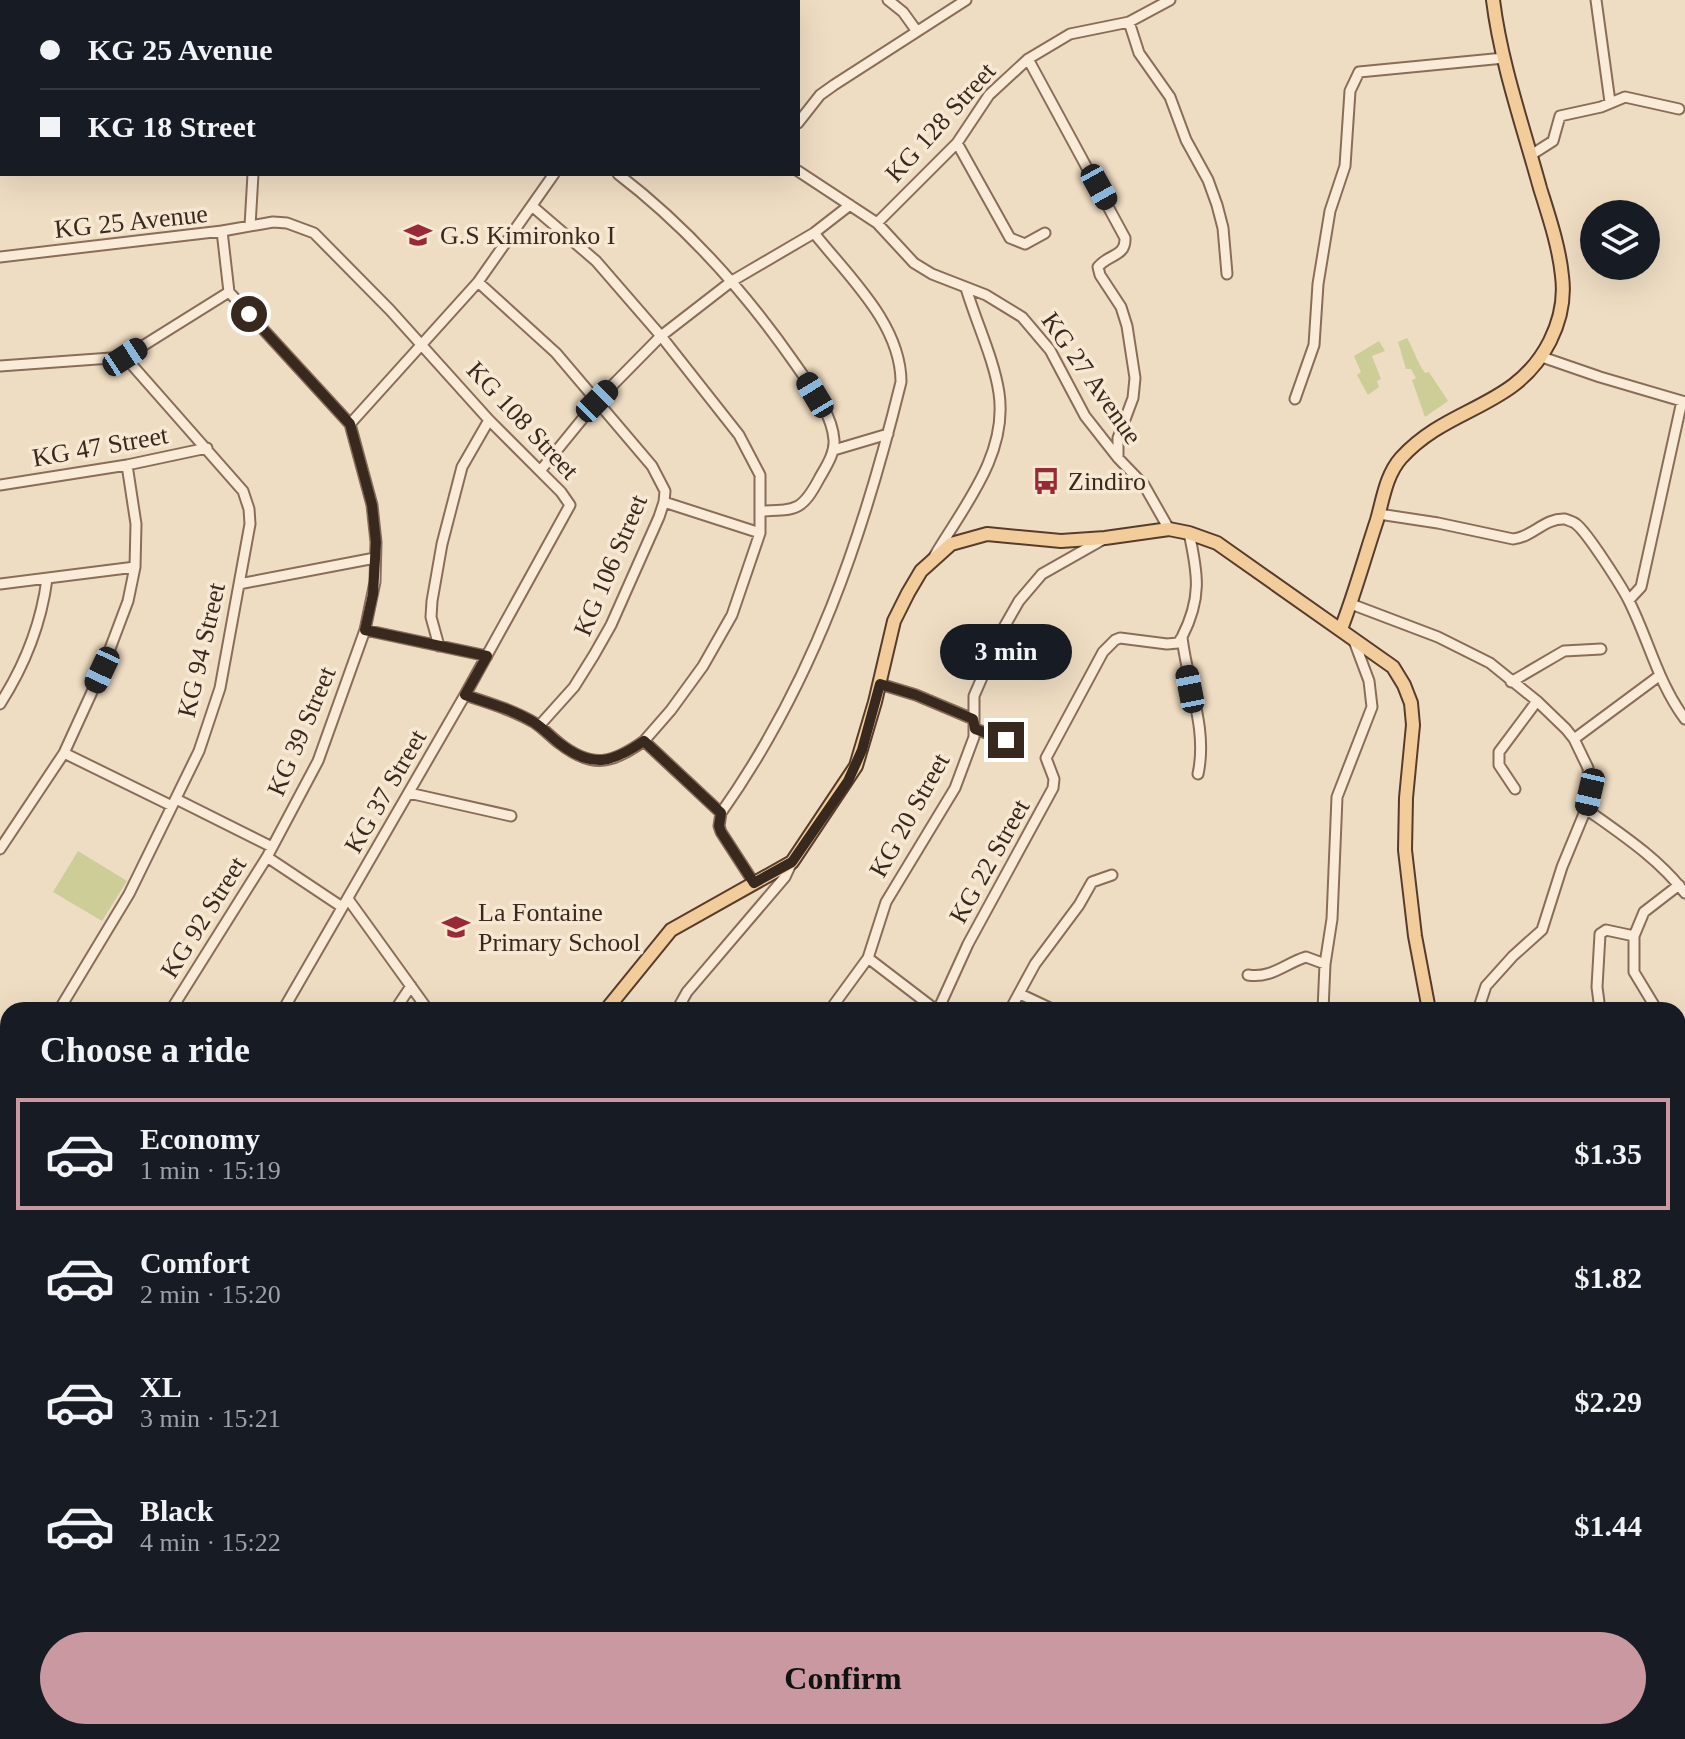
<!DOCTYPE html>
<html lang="en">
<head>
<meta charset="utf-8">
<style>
	:root { --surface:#171b24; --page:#20242c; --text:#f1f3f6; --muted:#9ea1a6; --line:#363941; --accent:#c998a0 }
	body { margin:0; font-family:"Times New Roman",serif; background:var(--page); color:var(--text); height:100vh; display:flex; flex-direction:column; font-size:30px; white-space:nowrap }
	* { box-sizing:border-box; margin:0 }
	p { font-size:26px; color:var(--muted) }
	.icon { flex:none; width:44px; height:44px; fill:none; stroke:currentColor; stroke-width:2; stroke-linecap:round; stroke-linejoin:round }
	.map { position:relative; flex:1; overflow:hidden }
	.drawer { position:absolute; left:0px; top:1002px; width:1686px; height:738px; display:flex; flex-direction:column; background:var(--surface); border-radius:24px 24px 0 0; box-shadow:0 8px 32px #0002 }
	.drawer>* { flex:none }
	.banner { position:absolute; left:0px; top:0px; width:800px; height:176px; box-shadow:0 8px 32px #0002; display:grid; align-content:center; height:176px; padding:0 40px; background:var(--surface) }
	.buttons { position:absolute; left:1580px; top:200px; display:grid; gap:16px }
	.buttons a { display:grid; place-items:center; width:80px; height:80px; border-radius:50%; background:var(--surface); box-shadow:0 8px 32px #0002; font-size:40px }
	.end { position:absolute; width:36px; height:36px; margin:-18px; border:10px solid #39281e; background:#fff; box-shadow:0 0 0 4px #fff }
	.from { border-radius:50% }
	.bubble { position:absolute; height:56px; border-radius:28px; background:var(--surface); box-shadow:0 8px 32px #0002; font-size:26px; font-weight:600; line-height:56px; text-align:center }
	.car { position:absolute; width:24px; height:48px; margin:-24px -12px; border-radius:10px; box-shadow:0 0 6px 2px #0007; background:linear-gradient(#222 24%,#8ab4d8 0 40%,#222 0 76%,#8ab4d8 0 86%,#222 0) }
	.banner b { display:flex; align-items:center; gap:28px; height:76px; font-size:30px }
	.banner b+b { border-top:2px solid var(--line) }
	.banner i { width:20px; height:20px; background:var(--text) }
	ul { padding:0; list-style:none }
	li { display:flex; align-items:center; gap:24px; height:112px; margin:0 16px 12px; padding:0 24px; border:4px solid transparent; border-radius:0px }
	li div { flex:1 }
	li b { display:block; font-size:30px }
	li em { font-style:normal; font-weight:600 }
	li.on { border-color:var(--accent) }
	li>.icon { width:72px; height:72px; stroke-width:1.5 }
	h2 { padding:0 40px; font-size:36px; line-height:96px }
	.action { display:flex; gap:16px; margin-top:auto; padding:16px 40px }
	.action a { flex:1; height:92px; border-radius:48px; background:var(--accent); color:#111; font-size:32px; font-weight:600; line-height:92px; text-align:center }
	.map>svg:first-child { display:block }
	.green { fill:#cdcd97 }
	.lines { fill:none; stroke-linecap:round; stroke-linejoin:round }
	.minor-casing { stroke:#896d5a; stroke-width:13 }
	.major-casing { stroke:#573c2e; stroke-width:16 }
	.minor { stroke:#f9ebd7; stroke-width:9 }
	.major { stroke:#f2cd9b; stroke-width:12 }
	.route { stroke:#39281e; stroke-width:10 }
	.labels { text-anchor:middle; stroke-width:7; stroke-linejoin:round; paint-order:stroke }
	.street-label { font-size:26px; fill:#39281e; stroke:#f6e8d3 }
	.poi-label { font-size:26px; fill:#39281e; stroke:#f6e8d3; text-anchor:start }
</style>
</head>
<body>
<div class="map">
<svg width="1685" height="1739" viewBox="0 0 1685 1739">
	<rect width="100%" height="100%" fill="#efddc3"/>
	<path class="green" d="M1407,338C1414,350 1417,362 1425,373L1429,372L1448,401L1425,417L1412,380L1416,378L1411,369H1406L1398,342Z
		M1379,341L1385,351L1372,356L1381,379L1377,381L1379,387L1368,395L1357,375L1361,372L1354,356Z
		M78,851L127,881L102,921L53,892Z
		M646,1732H800L799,1739H641Z"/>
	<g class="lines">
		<g class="minor-casing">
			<path id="minor" d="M444,0L446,2
				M888,0L903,12L916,30
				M1596,0L1610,102
				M179,2L182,0
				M231,2L232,0
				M643,2L644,0
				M1129,22L1139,53L1170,97L1186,140L1208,180L1217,205L1223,228L1227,274
				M0,40H2
				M1028,59L1125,238C1126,257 1108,254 1098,267L1100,275L1121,307L1127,326L1135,378L1133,398L1118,438V458
				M798,123L820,95L834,85L966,0
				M957,143L1010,238L1025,244L1045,233
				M1531,155L1553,141L1560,116L1601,107L1625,97L1679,109
				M798,171L877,223L914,263L932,274L986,295L1022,317L1050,350L1085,416L1118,458L1144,485L1169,529
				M618,174C687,227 746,293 796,365C811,387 832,413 834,440C835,454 825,468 819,479C802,511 796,510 761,511
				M532,206L596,261L661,336L739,435L760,475V533L732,615L703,666L671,710L644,741
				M877,223L957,143L989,95L1028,59L1070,34L1129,22L1170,0
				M250,226L253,174
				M222,231L273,222L287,223L314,233L390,310L489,420L561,492L570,505L465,695L283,1010
				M0,257L222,231L229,292L350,424L372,505L376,542L375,582L365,630L318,761L267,857L171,1010
				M478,282L556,353L652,466L665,491L664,502L659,517L611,625L594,655L574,687L539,726
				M1542,357L1600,377L1685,402
				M0,366L125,357L229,292
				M1295,399L1314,345L1318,284L1330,211L1345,166L1350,91L1359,72L1504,58
				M350,424L478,282L554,174
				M834,450L888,434
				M540,471L597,401L661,336L732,281L814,233L850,205
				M0,485L127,465L207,448
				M664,502L760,533
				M1379,514L1438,523L1513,539C1533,537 1544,518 1565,519C1567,520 1574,522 1576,524C1587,532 1622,587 1629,601C1649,641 1658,683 1685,719
				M935,555C964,506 1008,454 999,393C994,359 976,322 966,288
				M0,584L135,567
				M239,584L375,558
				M1629,600L1641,587L1682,401
				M1351,604L1438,637L1490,663L1537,701L1566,729L1574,739L1588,768L1590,792L1586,809L1562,867L1542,930L1513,956L1486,986L1478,1010
				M365,630L487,656
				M1182,637C1187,683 1208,728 1198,774
				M439,646L431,617L432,601L442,544L462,467L489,420
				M1511,682L1564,651L1601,649
				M880,684L916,695L973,719
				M465,695C489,703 513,710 535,723C544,729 551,737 559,743C592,769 612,764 644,741L721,813L719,826L721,832L754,883
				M0,704C25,665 41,625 47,579
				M975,729L1006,740
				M1574,739L1659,676
				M64,753L172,806
				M1515,789L1499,765V752L1537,701
				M409,793L511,816
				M176,799L272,847
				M1586,809C1621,834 1658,858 1685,893
				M721,813C814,681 863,537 901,382C901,324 848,276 814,233
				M0,849L64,753L102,670L128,601L135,567L136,524L127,465
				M267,857L342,907
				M348,899L428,1010
				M868,958L936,1010
				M1248,975C1271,979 1286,963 1306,957L1325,964
				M1020,994L1054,1010
				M59,1010L129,894L199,751L220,688L250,524L249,509L243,491L125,357
				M395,1010L411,986
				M677,1010L687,992L785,877L792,862
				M830,1010L868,958L886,902L955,788L974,737V696L1003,629L1019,601L1042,574L1102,540
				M938,1010L968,944L1053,788L1054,779L1046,758L1103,652L1115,640L1120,638L1167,644L1178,643L1182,637C1202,598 1198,574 1189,533
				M1010,1010L1035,964L1079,905L1092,882L1112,875
				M1323,1010L1325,964L1332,919L1337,797L1372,707L1369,681L1354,641
				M1600,1010L1597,987L1600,934L1606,930L1634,936
				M1657,1010L1634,972V936L1644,912L1679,885
				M1678,1037L1685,1046
				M0,1096L8,1087
				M1678,1116L1685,1109
				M1678,1183H1685
				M0,1253L8,1255
				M0,1303L8,1291
				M0,1702L8,1682
				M195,1732L220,1739
				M1223,1732L1225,1739
				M53,1739L56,1732
				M141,1739L144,1732
				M229,1739L231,1732
				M271,1739L272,1732
				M310,1739L313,1732
				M390,1739L396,1732
				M509,1739L514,1732
				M639,1739L643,1732
				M886,1739L887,1732
				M980,1739L982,1732
				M1306,1739L1312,1732
				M1404,1739L1408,1732"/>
		</g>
		<g class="major-casing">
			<path id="major" d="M1341,629C1355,593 1365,556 1377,520C1383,499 1386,475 1401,458C1449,405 1516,409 1550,341C1560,321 1565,299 1562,276C1559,246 1549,217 1540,188C1523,126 1501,64 1493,0
				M606,1010L671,930L792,862L856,766L875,702L894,621L908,593L921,571L951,544L987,534L1061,541L1105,538L1169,529L1189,533L1217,543L1393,667L1404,685L1411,703L1413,725L1406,798L1405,850L1415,936L1429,1010
				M1678,1168L1685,1166
				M0,1480L8,1470"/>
		</g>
		<use href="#minor" class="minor"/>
		<use href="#major" class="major"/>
	</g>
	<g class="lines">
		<path class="route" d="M249,314L350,424L372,505L376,542L373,594L365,630L487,656L465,695C489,703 514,710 535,723C544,729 551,737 559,743C592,769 612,763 644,741L721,813L719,826L721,832L754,883L792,862L848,781L862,750L880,684L916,695L973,719L975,729L1006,740"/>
	</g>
	<defs>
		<g id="school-bare" transform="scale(2.16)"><path d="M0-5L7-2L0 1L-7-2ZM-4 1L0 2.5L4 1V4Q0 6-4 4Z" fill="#992937" stroke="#f6e8d3" stroke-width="2.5" paint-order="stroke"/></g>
		<g id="bus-bare" transform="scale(2.16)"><path d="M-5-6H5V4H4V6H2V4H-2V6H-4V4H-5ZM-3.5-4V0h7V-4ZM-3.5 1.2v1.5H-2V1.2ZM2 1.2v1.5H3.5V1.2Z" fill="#992937" stroke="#f6e8d3" stroke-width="2.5" paint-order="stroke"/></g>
	</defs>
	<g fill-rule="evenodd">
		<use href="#school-bare" x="418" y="235"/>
		<use href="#bus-bare" x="1046" y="481"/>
		<use href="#school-bare" x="456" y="927"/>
	</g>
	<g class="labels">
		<g class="street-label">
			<text transform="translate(940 122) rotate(-48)" y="9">KG 128 Street</text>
			<text transform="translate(131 221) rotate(-6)" y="9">KG 25 Avenue</text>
			<text transform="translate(1092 378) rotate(55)" y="9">KG 27 Avenue</text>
			<text transform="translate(523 420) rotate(47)" y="9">KG 108 Street</text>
			<text transform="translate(100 446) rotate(-10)" y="9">KG 47 Street</text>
			<text transform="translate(610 565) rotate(-67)" y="9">KG 106 Street</text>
			<text transform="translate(201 650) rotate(-77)" y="9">KG 94 Street</text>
			<text transform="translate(301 731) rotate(-67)" y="9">KG 39 Street</text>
			<text transform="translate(385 791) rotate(-60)" y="9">KG 37 Street</text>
			<text transform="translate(909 815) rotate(-61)" y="9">KG 20 Street</text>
			<text transform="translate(989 861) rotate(-61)" y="9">KG 22 Street</text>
			<text transform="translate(203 917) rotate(-58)" y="9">KG 92 Street</text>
		</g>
		<g class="poi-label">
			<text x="440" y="244">G.S Kimironko I</text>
			<text x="1068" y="490">Zindiro</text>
			<text x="478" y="921">La Fontaine<tspan x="478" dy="30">Primary School</tspan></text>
		</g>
	</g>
</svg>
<div class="buttons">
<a><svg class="icon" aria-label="layers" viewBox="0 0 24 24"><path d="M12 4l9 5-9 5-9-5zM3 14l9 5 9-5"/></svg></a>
</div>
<i class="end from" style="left:249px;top:314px"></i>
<i class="end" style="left:1006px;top:740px"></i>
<div class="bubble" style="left:940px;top:624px;width:132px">3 min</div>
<i class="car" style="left:1099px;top:187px;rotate:151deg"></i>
<i class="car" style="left:125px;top:357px;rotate:57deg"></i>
<i class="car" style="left:815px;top:395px;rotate:329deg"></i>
<i class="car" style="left:597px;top:401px;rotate:45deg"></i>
<i class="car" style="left:102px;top:670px;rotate:205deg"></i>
<i class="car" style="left:1190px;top:689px;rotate:349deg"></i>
<i class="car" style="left:1590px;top:792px;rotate:193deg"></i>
<div class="banner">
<b><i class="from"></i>KG 25 Avenue</b>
<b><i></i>KG 18 Street</b>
</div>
<section class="drawer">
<h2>Choose a ride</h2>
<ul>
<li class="on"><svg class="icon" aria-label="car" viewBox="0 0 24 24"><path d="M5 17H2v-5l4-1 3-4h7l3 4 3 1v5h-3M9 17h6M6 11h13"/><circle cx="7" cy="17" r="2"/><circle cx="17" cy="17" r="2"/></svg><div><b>Economy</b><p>1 min · 15:19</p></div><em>$1.35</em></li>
<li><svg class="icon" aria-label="car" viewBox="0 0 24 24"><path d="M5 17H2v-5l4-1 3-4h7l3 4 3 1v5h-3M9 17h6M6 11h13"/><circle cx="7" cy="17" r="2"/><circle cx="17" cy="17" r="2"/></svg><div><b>Comfort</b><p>2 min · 15:20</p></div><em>$1.82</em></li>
<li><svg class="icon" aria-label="car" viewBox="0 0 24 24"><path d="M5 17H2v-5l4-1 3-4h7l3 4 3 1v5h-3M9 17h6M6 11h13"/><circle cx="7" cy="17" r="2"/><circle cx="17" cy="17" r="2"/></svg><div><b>XL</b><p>3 min · 15:21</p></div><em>$2.29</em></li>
<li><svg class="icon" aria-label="car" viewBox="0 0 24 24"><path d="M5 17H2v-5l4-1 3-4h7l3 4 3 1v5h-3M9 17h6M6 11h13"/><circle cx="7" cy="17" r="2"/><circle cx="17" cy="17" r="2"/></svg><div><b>Black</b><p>4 min · 15:22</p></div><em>$1.44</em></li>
</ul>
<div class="action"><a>Confirm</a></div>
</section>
</div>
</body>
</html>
